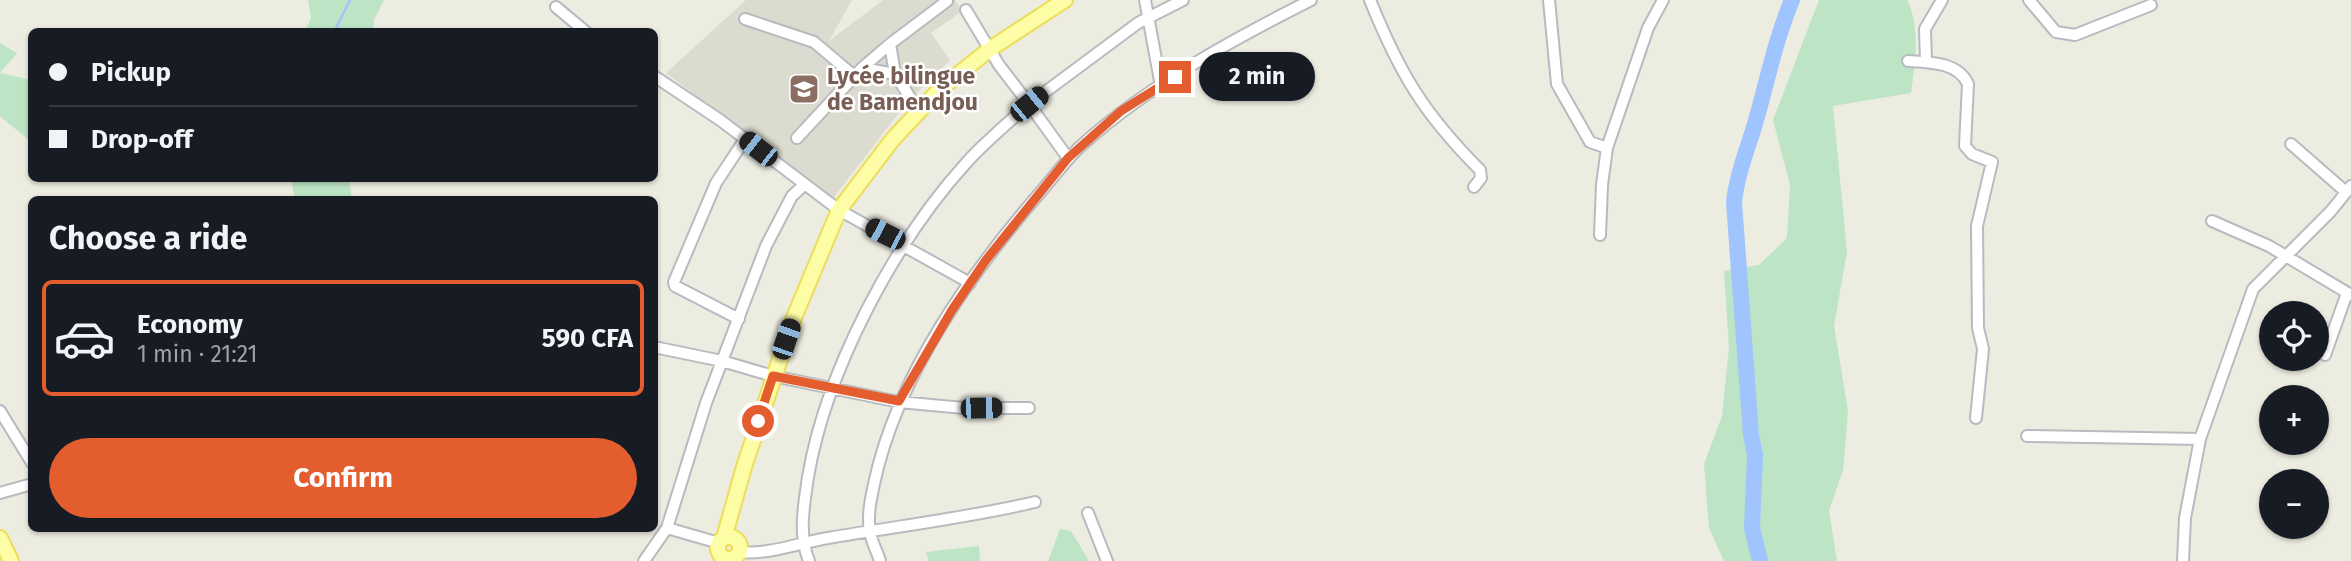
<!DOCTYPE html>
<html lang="en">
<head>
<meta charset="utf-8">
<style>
	:root { --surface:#171b24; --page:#242831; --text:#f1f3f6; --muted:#9ea1a6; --line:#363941; --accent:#e45d2f }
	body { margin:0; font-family:"Fira Sans",sans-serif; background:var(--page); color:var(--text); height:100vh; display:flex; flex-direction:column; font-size:26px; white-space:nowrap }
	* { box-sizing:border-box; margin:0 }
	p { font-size:23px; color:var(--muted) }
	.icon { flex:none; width:38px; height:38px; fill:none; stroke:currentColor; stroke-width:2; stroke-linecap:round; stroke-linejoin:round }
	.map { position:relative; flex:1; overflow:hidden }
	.side { position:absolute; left:28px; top:196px; width:630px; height:336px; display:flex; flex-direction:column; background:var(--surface); border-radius:10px; box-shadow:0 2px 5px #0004 }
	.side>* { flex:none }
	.top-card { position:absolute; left:28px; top:28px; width:630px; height:154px; border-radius:10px; box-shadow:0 2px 5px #0004; display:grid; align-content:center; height:154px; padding:0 21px; background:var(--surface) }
	.buttons { position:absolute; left:2259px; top:301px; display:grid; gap:14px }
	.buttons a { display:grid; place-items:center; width:70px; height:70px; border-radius:50%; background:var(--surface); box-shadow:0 2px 5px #0004; font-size:35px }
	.end { position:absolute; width:32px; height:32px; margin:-16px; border:9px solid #e45d2f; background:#fff; box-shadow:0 0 0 4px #fff }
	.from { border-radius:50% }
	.bubble { position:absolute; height:49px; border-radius:24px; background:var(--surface); box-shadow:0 2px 5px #0004; font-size:23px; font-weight:700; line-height:49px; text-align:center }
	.car { position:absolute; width:21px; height:42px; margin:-21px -10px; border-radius:9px; box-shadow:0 0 5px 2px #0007; background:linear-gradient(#222 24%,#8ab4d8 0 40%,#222 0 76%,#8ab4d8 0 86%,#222 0) }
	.top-card b { display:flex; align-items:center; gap:24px; height:66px; font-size:26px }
	.top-card b+b { border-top:2px solid var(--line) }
	.top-card i { width:18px; height:18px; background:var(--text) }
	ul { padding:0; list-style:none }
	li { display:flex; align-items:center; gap:21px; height:116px; margin:0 14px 10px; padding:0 7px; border:4px solid transparent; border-radius:10px }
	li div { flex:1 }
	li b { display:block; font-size:26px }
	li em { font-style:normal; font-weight:700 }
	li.active { border-color:var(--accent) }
	li>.icon { width:63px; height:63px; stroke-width:1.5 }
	h2 { padding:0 21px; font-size:32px; line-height:84px }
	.primary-button { display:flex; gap:14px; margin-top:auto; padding:14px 21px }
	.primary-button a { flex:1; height:80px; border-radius:42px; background:var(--accent); color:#fff; font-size:28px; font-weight:700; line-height:80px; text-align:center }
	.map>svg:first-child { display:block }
	.education { fill:#dcdbcf }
	.green { fill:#bde4c4 }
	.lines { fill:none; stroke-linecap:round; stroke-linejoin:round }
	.stream { stroke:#a0c4fd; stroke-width:2.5 }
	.river { stroke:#a0c4fd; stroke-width:16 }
	.minor-casing { stroke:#b9bac0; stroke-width:14 }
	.major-casing { stroke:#edde59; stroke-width:18 }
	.minor { stroke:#fff; stroke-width:10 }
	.major { stroke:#fcfda5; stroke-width:14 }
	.route { stroke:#e45d2f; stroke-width:9 }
	.labels { text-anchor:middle; stroke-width:5; stroke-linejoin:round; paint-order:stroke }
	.education-label { font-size:23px; font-weight:bold; fill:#785e54; stroke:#fff; text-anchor:start }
</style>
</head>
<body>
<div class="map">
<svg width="2351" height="561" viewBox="0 0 2351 561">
	<rect width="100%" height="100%" fill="#ecece1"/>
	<path class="education" d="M746,0H852L829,41L883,0H955L962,11L931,33L950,60L904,106L834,197H829L666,73Z"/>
	<path class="green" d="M308,0H384L374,20L373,31H305L311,18Z
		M1819,0H1907C1921,27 1915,64 1911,93L1833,106L1847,252L1834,326L1848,411L1843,470L1829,511L1837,561H1724L1709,528L1704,464L1722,416L1729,348L1724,271L1759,265L1787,238L1790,185L1773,120Z
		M0,43L17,53L0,73L31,80V142L0,116Z
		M291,179H349L352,199H295Z
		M1060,529L1071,531L1089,561H1048Z
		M979,546L980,561H929L926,552Z"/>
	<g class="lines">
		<path class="stream" d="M334,32L350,0"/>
		<path class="river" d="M1760,561L1752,528L1755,455L1751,435L1734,202C1737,175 1747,150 1755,124C1767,82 1775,41 1792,0"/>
		<g class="minor-casing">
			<path id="minor" d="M1145,0L1161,86
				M1370,0C1400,74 1424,114 1480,170L1481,178L1474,187
				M1549,0L1557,84L1590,142L1607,148
				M2029,0L2056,32L2075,35L2151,5
				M556,7L586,32
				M745,19L814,42L853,75
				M1908,61C1929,62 1958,62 1968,84L1965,146L1972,154L1992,162L1977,226L1978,328L1983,349L1976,418
				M1926,61L1925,29L1942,0
				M862,68L890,44
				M654,76L720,120L839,210L970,283
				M918,110L895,74L890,44L947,1
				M797,138L862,68L895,74
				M2291,144L2346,192
				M1068,158L1029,104L1138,23L1183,0
				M2212,221L2269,246L2351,295
				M1600,235L1602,185L1607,148L1648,28L1663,0
				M739,319L675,286L674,282L716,183L745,139
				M654,347L722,361L773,376L899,402L964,408H1029
				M2325,355L2347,293
				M0,411L32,463
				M2027,436L2200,439
				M0,493L32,484
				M1088,513L1107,561
				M667,528L719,543
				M738,552C771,555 797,543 828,538C898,526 967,518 1035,502
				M730,558V561
				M644,561L667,528L706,403L766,246L792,196L804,185
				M809,561C798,534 804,505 808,477C826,371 894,242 967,162C985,142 1008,123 1029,104L999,65L966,10
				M880,561C877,551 871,541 870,531C867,516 871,498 874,484C897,375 972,271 1044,188C1057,173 1068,157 1083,144C1149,85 1232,40 1311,0
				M2183,561L2185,518L2200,439L2253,289L2331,211L2351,186"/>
		</g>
		<g class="major-casing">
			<path id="major" d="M718 548a11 11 0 1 1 22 0a11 11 0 1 1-22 0Z
				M0,538L11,561
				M724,538L744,467L793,320L839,210L893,139L940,89L990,49L1065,0"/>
		</g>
		<use href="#minor" class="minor"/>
		<use href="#major" class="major"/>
	</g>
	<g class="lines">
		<path class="route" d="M758,421L773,376L899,401L952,310L986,260L1068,158L1121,111L1175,77"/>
	</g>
	<defs>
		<g id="school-square" transform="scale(1.575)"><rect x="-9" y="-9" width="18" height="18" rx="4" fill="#8d6e63" stroke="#fff"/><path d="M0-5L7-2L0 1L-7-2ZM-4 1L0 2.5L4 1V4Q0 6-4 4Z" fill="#fff"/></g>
	</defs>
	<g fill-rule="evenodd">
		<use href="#school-square" x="804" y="89"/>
	</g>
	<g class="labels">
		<g class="education-label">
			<text x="827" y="84">Lycée bilingue<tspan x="827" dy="26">de Bamendjou</tspan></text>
		</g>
	</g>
</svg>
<div class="buttons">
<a><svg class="icon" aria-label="locate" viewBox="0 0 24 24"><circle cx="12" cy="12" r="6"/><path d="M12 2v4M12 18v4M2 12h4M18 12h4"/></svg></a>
<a>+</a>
<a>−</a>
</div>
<i class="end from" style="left:758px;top:421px"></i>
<i class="end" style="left:1175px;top:77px"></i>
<div class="bubble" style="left:1199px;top:52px;width:116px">2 min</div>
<i class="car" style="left:1029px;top:104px;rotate:51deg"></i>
<i class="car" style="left:758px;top:149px;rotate:308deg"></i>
<i class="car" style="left:885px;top:234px;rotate:297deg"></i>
<i class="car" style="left:786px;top:339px;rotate:19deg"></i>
<i class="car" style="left:981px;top:408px;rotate:89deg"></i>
<div class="top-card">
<b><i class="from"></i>Pickup</b>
<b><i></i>Drop-off</b>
</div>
<section class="side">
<h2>Choose a ride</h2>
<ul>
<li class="active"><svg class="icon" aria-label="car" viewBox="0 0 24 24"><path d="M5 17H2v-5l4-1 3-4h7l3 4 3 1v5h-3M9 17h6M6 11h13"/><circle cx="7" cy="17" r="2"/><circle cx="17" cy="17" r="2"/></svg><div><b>Economy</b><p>1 min · 21:21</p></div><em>590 CFA</em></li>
</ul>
<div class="primary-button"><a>Confirm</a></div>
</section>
</div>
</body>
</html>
